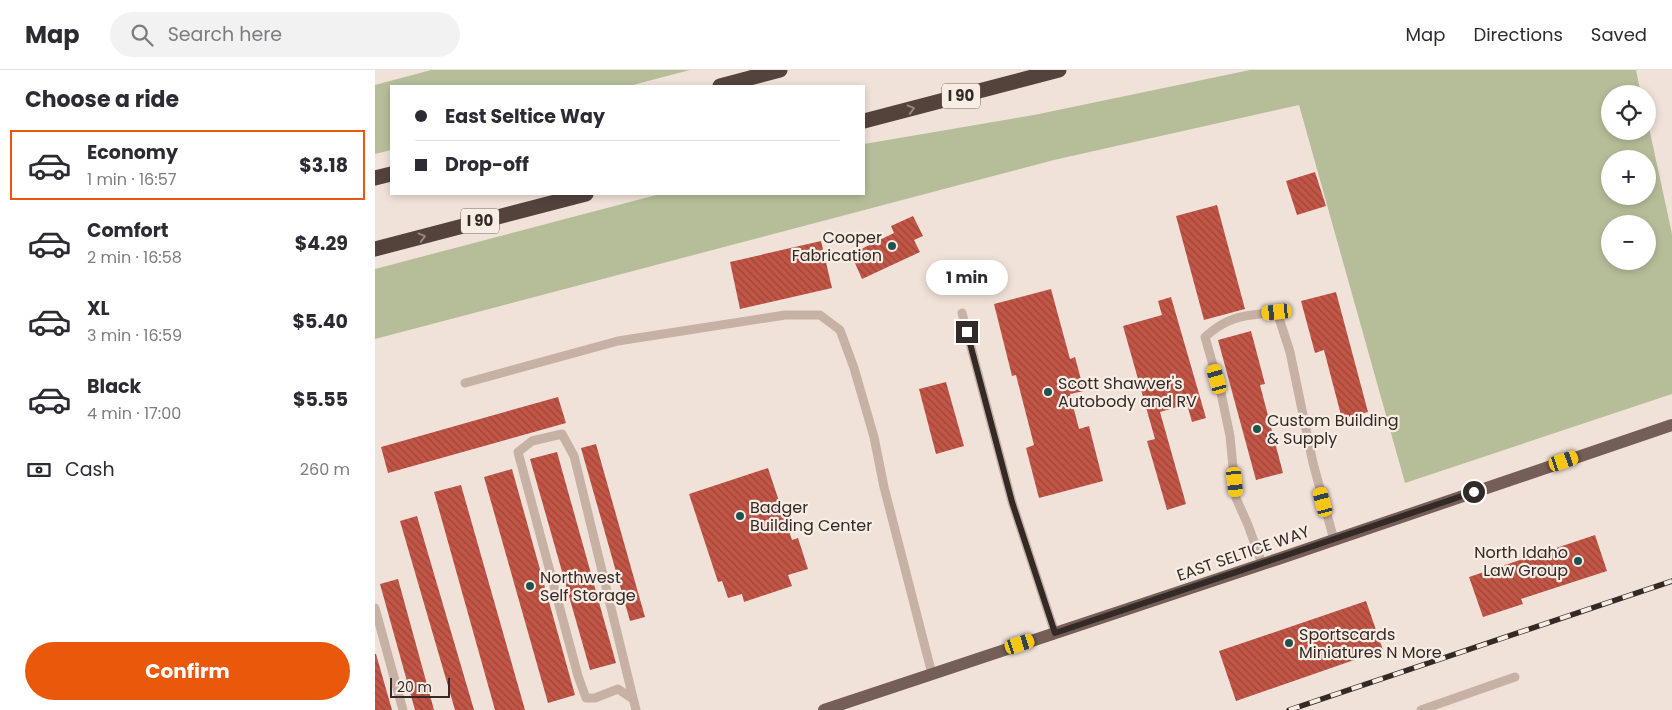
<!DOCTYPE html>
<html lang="en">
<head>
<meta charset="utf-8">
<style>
	:root { --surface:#fff; --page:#f2f2f3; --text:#2b2b33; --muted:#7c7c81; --line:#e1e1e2; --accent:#ea580c }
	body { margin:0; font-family:Poppins,sans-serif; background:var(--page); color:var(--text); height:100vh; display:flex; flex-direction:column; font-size:19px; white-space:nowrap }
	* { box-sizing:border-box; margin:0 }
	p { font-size:16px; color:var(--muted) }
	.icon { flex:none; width:28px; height:28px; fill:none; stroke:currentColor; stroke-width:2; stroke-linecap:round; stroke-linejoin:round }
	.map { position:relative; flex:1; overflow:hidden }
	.side { display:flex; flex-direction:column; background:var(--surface); width:375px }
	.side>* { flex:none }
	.hud { position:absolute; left:15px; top:15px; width:475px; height:110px; border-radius:0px; box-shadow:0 2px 8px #0003; display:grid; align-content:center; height:110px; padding:0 25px; background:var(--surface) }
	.tools { position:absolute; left:1226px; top:15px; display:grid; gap:10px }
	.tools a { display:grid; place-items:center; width:55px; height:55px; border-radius:50%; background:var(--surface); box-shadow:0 2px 8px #0003; font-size:25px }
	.scale { position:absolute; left:15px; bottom:12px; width:60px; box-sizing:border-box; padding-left:5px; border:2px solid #332926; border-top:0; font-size:14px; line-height:18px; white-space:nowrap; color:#332926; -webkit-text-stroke:4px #f8ede4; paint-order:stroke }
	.end { position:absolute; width:22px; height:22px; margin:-11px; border:6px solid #332926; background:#fff; box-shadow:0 0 0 2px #fff }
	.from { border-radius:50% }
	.bubble { position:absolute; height:35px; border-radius:18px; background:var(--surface); box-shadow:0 2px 8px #0003; font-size:16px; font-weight:700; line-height:35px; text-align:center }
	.car { position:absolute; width:15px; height:30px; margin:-15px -8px; border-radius:6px; box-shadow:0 0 4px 1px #0007; background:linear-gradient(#f5c518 24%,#345 0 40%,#f5c518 0 76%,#345 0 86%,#f5c518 0) }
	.hud b { display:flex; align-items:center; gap:18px; height:48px; font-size:19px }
	.hud b+b { border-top:1px solid var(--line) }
	.hud i { width:12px; height:12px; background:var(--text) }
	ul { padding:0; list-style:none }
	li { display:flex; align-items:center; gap:15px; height:70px; margin:0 10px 8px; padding:0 15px; border:2px solid transparent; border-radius:0px }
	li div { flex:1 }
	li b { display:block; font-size:19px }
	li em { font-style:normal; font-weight:700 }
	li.active { border-color:var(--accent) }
	li>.icon { width:45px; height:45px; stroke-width:1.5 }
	h2 { padding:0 25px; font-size:22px; line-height:60px }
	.pay { display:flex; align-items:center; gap:12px; height:55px; padding:0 25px; font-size:19px }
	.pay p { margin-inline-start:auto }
	.button { display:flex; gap:10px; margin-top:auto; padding:10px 25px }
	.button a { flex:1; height:58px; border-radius:30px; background:var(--accent); color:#fff; font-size:20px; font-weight:700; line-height:58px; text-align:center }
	header { display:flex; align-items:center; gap:30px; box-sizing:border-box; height:70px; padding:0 25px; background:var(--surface); border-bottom:1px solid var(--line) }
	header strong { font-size:24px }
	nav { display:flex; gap:28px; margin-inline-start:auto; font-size:18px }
	.search { width:350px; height:45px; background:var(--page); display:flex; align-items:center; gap:12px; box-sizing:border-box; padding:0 18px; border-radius:28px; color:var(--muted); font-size:19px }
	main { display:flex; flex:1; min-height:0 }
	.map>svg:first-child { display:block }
	.grass { fill:#b6be99; fill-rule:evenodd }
	.building { fill:url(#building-back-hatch) }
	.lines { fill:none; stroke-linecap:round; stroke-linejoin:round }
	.lane { stroke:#c7b1a5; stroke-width:9 }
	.primary { stroke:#755e58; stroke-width:12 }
	.highway { stroke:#54423d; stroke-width:15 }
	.rail-casing { stroke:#332926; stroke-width:5.5 }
	.rail { stroke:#f8ede4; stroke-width:4; stroke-dasharray:11; stroke-linecap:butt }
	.oneway { stroke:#968680 }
	.route { stroke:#332926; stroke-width:6 }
	.poi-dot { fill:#1e5350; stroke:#f8ede4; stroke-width:2 }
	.labels { text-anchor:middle; stroke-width:4.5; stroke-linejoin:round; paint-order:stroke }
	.shield { fill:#f8ede4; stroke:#6e645f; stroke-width:1 }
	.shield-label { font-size:15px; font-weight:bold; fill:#332926 }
	.poi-label { font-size:16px; fill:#332926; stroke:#f8ede4; text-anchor:start }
	.street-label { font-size:16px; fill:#332926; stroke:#f8ede4 }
</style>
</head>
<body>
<header>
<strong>Map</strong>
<div class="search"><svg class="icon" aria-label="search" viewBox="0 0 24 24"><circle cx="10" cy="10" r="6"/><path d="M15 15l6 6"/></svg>Search here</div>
<nav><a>Map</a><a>Directions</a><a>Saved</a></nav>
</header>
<main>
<section class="side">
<h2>Choose a ride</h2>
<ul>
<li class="active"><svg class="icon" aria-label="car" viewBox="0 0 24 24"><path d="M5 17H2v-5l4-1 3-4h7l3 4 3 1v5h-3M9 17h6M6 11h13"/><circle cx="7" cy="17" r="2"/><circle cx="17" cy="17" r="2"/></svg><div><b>Economy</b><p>1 min · 16:57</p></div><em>$3.18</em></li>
<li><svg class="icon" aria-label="car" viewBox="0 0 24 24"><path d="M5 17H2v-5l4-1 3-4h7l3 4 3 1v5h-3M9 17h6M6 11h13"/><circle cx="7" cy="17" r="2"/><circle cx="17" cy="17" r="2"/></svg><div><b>Comfort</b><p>2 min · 16:58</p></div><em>$4.29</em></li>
<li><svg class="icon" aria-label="car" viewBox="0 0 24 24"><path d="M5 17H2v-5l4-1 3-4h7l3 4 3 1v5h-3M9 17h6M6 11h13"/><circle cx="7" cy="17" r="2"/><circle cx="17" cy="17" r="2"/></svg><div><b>XL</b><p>3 min · 16:59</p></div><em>$5.40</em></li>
<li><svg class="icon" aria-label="car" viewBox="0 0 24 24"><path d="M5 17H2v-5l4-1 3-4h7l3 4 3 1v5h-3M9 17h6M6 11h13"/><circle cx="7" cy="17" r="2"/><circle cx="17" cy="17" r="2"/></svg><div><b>Black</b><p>4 min · 17:00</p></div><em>$5.55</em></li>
</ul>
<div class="pay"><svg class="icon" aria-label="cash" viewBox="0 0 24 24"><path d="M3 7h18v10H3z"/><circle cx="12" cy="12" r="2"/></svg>Cash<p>260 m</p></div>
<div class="button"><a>Confirm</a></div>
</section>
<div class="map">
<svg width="1297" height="640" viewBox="0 0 1297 640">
	<defs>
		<pattern id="building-back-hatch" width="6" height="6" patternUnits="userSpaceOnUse" patternTransform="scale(1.25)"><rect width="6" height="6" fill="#c15546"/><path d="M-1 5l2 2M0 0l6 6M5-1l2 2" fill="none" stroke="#9d463a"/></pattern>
	</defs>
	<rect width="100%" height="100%" fill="#f0e2d9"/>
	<path class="grass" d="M56,0H315L254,16H16V80L0,84V15Z
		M875,0H1261L1266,24H1235V61H1272L1273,53L1297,164V324L1030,413L924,35L679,90L0,269V199L285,124H489V74L659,45ZM1235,89H1272V126H1235ZM1235,154H1272V191H1235Z"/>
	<path class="building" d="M940,102L951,136L922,145L911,111Z
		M842,135L870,239L829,250L801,146Z
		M538,146L548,166L539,170L545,182L487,209L476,184L519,163L516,156Z
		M446,171L457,218L365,239L355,192Z
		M676,219L695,289L700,287L709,321L695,324L704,359L714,356L728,411L664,428L651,378L659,375L641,305L637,306L619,234Z
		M961,222L993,342L967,349L949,280L940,283L926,231Z
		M796,227L831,348L817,352L812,334L785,342L811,434L792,440L772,371L780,369L748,256L787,245L783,231Z
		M876,261L890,314L885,315L908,403L881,410L843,270Z
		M571,312L589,376L561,384L544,319Z
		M183,327L191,353L13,403L6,377Z
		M221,374L270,547L255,551L206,378Z
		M182,382L241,593L215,600L155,389Z
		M393,398L417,470L423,468L433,499L413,505L417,516L369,532L367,524L353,528L347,511L343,512L314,424Z
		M137,399L200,625L173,633L109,407Z
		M86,415L150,640H120L59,422Z
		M42,446L99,640H80L25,451Z
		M1220,465L1232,501L1146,529L1148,534L1108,547L1094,507Z
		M23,509L59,640H40L5,514Z
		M991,531L1008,580L861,631L844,581Z
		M0,584H1L17,640H0Z"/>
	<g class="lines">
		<path class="lane" d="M587,243L637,432L680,563
			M90,313L243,271L410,245H445L465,260L479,298L499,367L509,417L557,604
			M887,494L873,455L861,428L855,366L846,323L830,267C855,244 871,246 902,242L915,282L938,393L959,470
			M0,538L28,640
			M258,629L243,619L220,628H211L203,606L143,382L157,371L187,364L199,386L261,640
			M1046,640L1140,607"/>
		<path class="primary" d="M449,640L903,489L1297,355"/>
		<path class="highway" d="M345,16L405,0
			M489,51L684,0
			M0,108L16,104
			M0,179L211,124"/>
		<g class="rail-casing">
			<path id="rail" d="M914,640L1297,511"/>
		</g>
		<use href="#rail" class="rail"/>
	</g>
	<defs><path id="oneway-chevron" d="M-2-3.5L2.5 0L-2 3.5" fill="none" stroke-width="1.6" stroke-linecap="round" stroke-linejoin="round" transform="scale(1.25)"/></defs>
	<g class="oneway">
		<use href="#oneway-chevron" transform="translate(536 39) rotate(-15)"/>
		<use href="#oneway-chevron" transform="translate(47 167) rotate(-15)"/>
	</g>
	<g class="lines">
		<path class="route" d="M592,262L637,432L680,563L1099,422"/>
	</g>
	<g class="poi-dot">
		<circle cx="517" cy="176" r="5"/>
		<circle cx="673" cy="322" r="5"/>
		<circle cx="882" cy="359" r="5"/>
		<circle cx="365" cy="446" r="5"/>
		<circle cx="1203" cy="491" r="5"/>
		<circle cx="155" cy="516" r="5"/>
		<circle cx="914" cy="573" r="5"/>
	</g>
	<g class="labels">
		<g class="shield">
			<rect x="567" y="13.5" width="38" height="25" rx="4"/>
			<rect x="86" y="138.5" width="38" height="25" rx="4"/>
		</g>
		<g class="shield-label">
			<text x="586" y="31">I 90</text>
			<text x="105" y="156">I 90</text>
		</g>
		<g class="poi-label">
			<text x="507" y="173" text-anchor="end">Cooper<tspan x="507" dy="18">Fabrication</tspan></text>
			<text x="683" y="319">Scott Shawver's<tspan x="683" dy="18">Autobody and RV</tspan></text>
			<text x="892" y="356">Custom Building<tspan x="892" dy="18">&amp; Supply</tspan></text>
			<text x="375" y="443">Badger<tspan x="375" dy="18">Building Center</tspan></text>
			<text x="1193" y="488" text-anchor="end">North Idaho<tspan x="1193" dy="18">Law Group</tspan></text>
			<text x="165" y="513">Northwest<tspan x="165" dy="18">Self Storage</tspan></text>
			<text x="924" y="570">Sportscards<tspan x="924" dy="18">Miniatures N More</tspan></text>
		</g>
		<g class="street-label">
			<text transform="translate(868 483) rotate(-19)" y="6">EAST SELTICE WAY</text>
		</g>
	</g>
</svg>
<div class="tools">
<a><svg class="icon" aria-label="locate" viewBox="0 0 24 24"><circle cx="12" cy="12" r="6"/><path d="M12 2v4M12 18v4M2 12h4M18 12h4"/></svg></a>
<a>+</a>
<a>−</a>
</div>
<div class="scale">20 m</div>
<i class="end from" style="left:1099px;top:422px"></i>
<i class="end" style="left:592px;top:262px"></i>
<div class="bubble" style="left:551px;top:190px;width:82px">1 min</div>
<i class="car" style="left:902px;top:242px;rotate:264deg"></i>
<i class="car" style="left:842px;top:309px;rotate:344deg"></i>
<i class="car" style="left:1189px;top:391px;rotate:71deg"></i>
<i class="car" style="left:860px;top:412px;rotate:174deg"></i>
<i class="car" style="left:948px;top:432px;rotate:345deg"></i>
<i class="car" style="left:645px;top:574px;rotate:72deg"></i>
<div class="hud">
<b><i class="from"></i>East Seltice Way</b>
<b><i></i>Drop-off</b>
</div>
</div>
</main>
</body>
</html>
